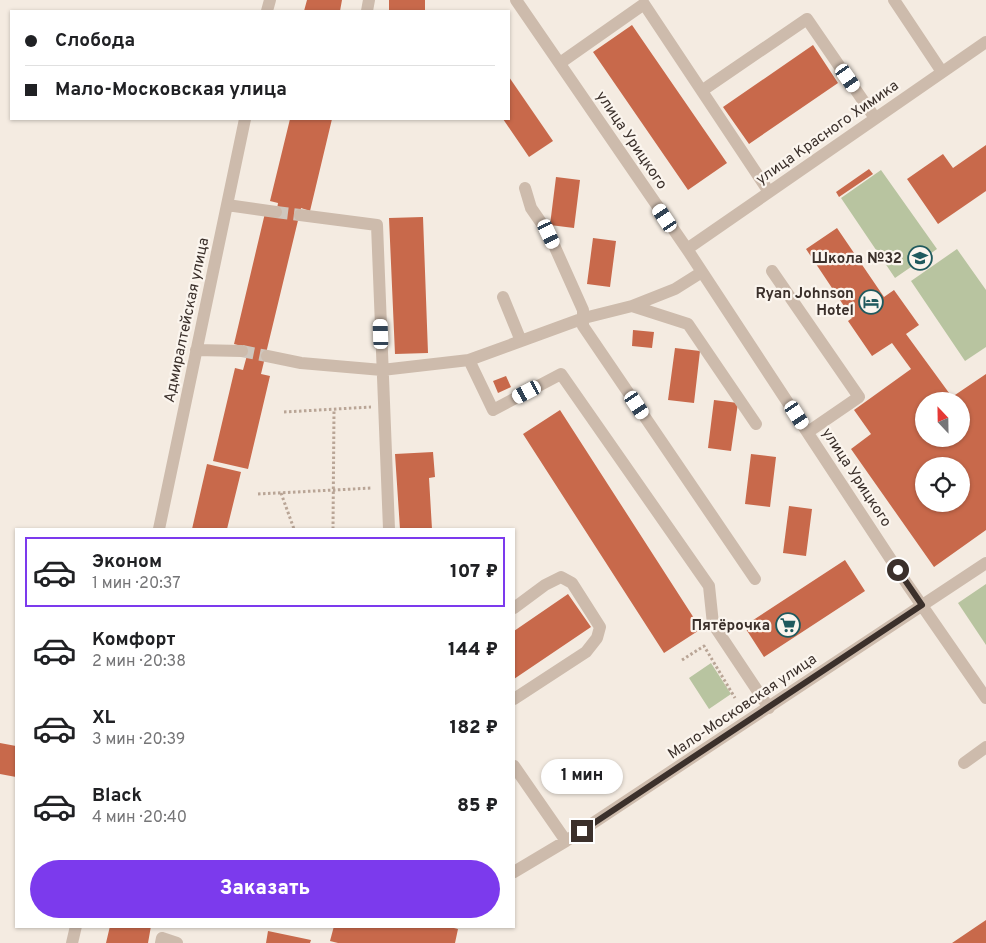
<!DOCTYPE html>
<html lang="ru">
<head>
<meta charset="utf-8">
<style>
	:root { --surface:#fff; --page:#f6f6f6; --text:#202124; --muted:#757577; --line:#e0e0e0; --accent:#7c3aed }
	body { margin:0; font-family:Overpass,sans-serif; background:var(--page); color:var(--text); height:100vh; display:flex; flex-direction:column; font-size:19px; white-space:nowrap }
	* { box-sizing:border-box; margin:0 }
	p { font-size:16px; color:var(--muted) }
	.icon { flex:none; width:28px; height:28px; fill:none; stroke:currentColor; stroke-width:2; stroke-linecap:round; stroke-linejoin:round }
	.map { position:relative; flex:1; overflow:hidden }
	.sheet { position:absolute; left:15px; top:528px; width:500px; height:400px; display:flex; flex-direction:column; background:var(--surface); border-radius:0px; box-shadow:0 1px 4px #0004 }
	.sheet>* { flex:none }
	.hud { position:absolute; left:10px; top:10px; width:500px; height:110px; border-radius:0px; box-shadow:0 1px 4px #0004; display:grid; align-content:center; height:110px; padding:0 15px; background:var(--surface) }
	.needle { width:32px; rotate:338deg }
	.buttons { position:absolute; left:915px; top:392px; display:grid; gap:10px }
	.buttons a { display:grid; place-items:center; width:55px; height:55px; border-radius:50%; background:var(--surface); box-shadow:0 1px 4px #0004; font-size:25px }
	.end { position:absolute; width:22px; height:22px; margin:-11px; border:6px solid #3b302b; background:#fff; box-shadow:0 0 0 2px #fff }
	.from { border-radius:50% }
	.bubble { position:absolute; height:35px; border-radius:18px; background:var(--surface); box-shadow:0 1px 4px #0004; font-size:16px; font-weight:800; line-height:35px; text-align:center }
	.car { position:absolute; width:15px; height:30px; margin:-15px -8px; border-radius:6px; box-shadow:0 0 4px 1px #0007; background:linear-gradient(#fff 24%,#345 0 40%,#fff 0 76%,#345 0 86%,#fff 0) }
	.hud b { display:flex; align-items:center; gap:18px; height:48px; font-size:19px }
	.hud b+b { border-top:1px solid var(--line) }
	.hud i { width:12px; height:12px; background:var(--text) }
	ul { padding:9px 0 0; list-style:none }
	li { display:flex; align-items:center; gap:15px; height:70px; margin:0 10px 8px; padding:0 5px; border:2px solid transparent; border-radius:0px }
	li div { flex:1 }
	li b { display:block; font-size:19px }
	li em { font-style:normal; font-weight:800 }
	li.selected { border-color:var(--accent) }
	li>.icon { width:45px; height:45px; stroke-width:1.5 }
	.action { display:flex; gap:10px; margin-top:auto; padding:10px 15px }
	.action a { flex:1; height:58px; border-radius:30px; background:var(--accent); color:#fff; font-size:20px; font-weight:800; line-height:58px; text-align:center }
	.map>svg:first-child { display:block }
	.green { fill:#b8c4a0 }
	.building { fill:#c8694b; fill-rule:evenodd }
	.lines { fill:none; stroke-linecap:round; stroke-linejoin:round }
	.minor-tunnel { stroke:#cfc6bd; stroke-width:12; stroke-dasharray:12 6; stroke-linecap:butt }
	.path { stroke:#b9a596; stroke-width:3; stroke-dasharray:2.5 2.5; stroke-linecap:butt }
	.minor { stroke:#cdbbac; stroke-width:12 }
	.route { stroke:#3b302b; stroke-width:6 }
	.labels { text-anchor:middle; stroke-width:4.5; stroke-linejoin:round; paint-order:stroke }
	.street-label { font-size:15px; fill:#3b302b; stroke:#fbf5ee }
	.poi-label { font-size:15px; font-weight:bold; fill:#3b302b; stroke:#fbf5ee; text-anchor:end }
</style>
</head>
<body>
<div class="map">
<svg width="986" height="943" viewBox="0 0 986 943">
	<rect width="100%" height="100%" fill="#f4ebe1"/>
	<path class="green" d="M881,170L937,249L895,278L841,198Z
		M957,249L986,290V347L965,361L911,281Z
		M986,584V645L958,603Z
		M711,663L731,694L709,709L689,678Z"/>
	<path class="building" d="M307,0H342L340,11H304Z
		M389,0H425V11H389Z
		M632,25L727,163L688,190L593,52Z
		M813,45L838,83L749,144L723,107Z
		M509,77L553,141L529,157L503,119H509Z
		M290,119H332L310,211L301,208L261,374L270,376L248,469L213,461L235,368L243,370L249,348L234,344L265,213L276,216L278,203L270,201Z
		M986,145V191L938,224L907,179L943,154L953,168Z
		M869,169L873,174L839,197L836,192Z
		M556,177L580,180L574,228L550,225Z
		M423,217L428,353L395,354L389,218Z
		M837,228L884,297L894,290L919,325L906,334L952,397L986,374V530L934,567L851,449L871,434L854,410L911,369L892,343L872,356L848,321L852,318L806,249ZM924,401H961V439H924ZM924,466H961V504H924Z
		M593,238L616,241L610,287L587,284Z
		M633,330L654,332L652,348L632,346Z
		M675,348L700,351L694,403L668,400Z
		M506,376L511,387L498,393L493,381Z
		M714,400L738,403L731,451L708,448Z
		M560,410L701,629L664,653L523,434Z
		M433,452L435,477L429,478L432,529H400L395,454Z
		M751,454L776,457L770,507L745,504Z
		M207,464L241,472L227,529H192Z
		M789,506L812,509L806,556L783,553Z
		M845,560L865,591L764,657L744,626Z
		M568,594L591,627L514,679V631Z
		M0,743L16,746V777L0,774Z
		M986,920V943H952Z
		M110,926H151L148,943H106Z
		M334,926H446L458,929L455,943H338L330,941Z
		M268,931L311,940L310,943H266Z"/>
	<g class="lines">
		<path class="minor-tunnel" d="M276,212L300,215
			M242,351L267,356"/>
		<path class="path" d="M284,412L371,407
			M281,493L294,529
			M258,494L372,488
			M333,529L334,410
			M682,660L704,646L735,698"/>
		<path class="minor" d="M516,0L687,249L907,584L986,698
			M894,0L942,72
			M267,11L270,0
			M367,11L369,0
			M560,63L644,4L769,192
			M703,90L807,19L875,118
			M525,188L531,208L549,234L583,310V326L755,579
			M227,205L276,212
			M300,215L377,225L389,529
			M687,249L986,42
			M772,271L859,397L808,432
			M503,297L521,341
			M632,306L688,324L756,424
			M196,350L242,351
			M267,356L301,363L382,370L469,360L584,318L632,306L675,289L702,272
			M469,360L493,410L561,374L709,586L713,624L769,708
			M159,529L245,119
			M514,608L545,585L561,577L572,583L600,627L597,638L586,652L514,699
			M964,763L986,747
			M514,766L566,841
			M514,872L566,841L986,563
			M72,943L76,926
			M161,943L162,938L177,943"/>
	</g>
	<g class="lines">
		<path class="route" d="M582,831L922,605L898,570"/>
	</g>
	<defs>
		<g id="school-ring" transform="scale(1.25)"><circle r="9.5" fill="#fbf5ee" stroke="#1f5a5e" stroke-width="1.5"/><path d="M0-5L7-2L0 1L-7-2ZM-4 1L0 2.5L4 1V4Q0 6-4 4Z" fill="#1f5a5e"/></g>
		<g id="hotel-ring" transform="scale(1.25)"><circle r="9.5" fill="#fbf5ee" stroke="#1f5a5e" stroke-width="1.5"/><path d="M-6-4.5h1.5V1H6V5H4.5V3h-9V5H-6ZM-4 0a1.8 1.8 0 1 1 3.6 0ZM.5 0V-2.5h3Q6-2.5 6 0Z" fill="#1f5a5e"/></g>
		<g id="supermarket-ring" transform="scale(1.25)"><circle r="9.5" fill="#fbf5ee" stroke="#1f5a5e" stroke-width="1.5"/><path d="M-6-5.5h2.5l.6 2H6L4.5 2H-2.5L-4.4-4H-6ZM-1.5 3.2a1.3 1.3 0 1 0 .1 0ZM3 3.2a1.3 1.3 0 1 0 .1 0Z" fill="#1f5a5e"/></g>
	</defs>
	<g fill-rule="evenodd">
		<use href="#school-ring" x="920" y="258"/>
		<use href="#hotel-ring" x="871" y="302"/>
		<use href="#supermarket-ring" x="788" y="625"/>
	</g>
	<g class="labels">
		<g class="street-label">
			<text transform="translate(827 132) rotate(-35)" y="5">улица Красного Химика</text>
			<text transform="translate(632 140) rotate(56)" y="5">улица Урицкого</text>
			<text transform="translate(186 320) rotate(-78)" y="5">Адмиралтейская улица</text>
			<text transform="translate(857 477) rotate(57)" y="5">улица Урицкого</text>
			<text transform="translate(742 706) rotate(-34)" y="5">Мало-Московская улица</text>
		</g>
		<g class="poi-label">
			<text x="902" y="263">Школа №32</text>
			<text x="854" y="298">Ryan Johnson<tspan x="854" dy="17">Hotel</tspan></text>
			<text x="770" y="630">Пятёрочка</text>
		</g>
	</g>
</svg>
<div class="buttons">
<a><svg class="needle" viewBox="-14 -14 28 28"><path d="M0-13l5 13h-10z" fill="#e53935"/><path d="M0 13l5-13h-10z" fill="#757577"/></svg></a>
<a><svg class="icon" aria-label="locate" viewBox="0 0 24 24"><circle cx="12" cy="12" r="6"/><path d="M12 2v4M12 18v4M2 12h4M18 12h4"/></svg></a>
</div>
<i class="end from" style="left:898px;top:570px"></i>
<i class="end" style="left:582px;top:831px"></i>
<div class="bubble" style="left:541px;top:759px;width:82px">1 мин</div>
<i class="car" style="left:848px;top:78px;rotate:145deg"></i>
<i class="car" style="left:665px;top:218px;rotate:326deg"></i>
<i class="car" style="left:549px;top:234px;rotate:155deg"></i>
<i class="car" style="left:381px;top:334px;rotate:358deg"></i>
<i class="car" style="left:527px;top:392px;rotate:242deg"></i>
<i class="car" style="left:637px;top:405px;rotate:146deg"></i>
<i class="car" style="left:797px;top:415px;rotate:147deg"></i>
<div class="hud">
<b><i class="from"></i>Слобода</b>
<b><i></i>Мало-Московская улица</b>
</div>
<section class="sheet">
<ul>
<li class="selected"><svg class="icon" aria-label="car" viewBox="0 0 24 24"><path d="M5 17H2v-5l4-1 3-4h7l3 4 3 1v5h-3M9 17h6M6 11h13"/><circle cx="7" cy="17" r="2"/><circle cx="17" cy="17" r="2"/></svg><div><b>Эконом</b><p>1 мин · 20:37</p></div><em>107 ₽</em></li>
<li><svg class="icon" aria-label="car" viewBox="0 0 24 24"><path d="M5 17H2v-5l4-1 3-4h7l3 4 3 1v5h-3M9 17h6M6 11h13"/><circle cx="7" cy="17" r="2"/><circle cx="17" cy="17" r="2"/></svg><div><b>Комфорт</b><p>2 мин · 20:38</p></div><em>144 ₽</em></li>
<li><svg class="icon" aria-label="car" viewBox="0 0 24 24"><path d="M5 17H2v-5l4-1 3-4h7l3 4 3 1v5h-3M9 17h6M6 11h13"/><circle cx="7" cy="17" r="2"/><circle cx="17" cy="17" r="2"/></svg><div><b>XL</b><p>3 мин · 20:39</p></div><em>182 ₽</em></li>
<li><svg class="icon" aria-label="car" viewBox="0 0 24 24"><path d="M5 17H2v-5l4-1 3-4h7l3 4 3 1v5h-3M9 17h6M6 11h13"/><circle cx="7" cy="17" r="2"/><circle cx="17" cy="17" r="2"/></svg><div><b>Black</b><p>4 мин · 20:40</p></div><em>85 ₽</em></li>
</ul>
<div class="action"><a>Заказать</a></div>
</section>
</div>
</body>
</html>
